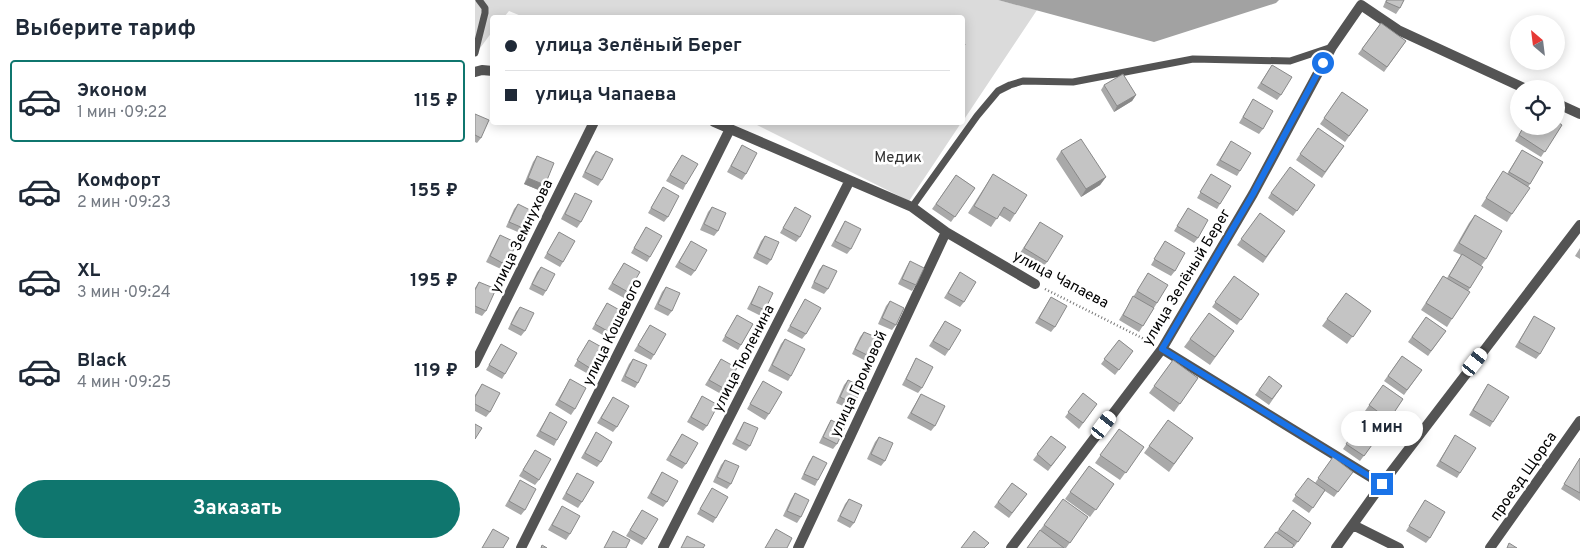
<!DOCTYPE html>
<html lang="ru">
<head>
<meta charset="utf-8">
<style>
	:root { --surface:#fff; --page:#f2f2f3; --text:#1f2937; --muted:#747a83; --line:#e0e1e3; --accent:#0f766e }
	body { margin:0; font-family:Overpass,sans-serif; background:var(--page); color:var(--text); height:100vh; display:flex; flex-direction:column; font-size:19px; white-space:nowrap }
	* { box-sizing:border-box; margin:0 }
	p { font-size:16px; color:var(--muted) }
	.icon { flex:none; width:28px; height:28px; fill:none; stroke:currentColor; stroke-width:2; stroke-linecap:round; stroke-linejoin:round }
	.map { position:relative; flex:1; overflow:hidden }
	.drawer { display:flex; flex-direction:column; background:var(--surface); width:475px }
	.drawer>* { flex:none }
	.top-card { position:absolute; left:15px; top:15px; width:475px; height:110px; border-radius:5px; box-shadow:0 2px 12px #0003; display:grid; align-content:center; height:110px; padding:0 15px; background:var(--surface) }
	.needle { width:32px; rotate:332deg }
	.tools { position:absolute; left:1035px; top:15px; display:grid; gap:10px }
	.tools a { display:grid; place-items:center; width:55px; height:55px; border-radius:50%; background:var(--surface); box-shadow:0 2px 12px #0003; font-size:25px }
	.end { position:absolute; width:22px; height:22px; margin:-11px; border:6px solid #1a73e8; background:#fff; box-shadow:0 0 0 2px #fff }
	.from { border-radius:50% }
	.bubble { position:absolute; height:35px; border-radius:18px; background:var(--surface); box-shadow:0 2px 12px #0003; font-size:16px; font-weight:700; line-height:35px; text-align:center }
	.car { position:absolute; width:15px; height:30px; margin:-15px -8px; border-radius:6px; box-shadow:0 0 4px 1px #0007; background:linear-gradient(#fff 24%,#345 0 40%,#fff 0 76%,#345 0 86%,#fff 0) }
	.top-card b { display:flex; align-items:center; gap:18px; height:48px; font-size:19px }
	.top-card b+b { border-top:1px solid var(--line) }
	.top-card i { width:12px; height:12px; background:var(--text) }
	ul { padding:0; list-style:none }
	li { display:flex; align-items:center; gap:15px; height:82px; margin:0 10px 8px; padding:0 5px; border:2px solid transparent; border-radius:5px }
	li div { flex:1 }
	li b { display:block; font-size:19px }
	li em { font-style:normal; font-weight:700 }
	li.active { border-color:var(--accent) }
	li>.icon { width:45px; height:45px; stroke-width:1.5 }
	h2 { padding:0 15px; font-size:22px; line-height:60px }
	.button { display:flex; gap:10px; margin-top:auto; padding:10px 15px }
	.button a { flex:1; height:58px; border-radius:30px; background:var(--accent); color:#fff; font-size:20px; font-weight:700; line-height:58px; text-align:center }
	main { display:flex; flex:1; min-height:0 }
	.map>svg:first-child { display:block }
	.green { fill:#dbdbdb }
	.water { fill:#a2a2a2 }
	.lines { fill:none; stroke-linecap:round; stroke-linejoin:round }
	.path { stroke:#767676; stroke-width:2.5; stroke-dasharray:1 2.5; stroke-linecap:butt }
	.service { stroke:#545454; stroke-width:7 }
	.minor { stroke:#545454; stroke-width:10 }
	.wall { fill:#a9a9a9 }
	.shaded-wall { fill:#898989 }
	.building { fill:#c4c4c4; stroke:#898989 }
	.route { stroke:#1a73e8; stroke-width:6 }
	.labels { text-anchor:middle; stroke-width:5; stroke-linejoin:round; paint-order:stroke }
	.park-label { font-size:15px; fill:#323232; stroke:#fff }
	.street-label { font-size:15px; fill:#000; stroke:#fff }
</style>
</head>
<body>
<main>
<section class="drawer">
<h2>Выберите тариф</h2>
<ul>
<li class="active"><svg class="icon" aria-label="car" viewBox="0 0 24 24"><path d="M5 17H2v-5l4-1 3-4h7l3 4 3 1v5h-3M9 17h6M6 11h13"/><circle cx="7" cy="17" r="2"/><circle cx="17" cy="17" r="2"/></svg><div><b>Эконом</b><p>1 мин · 09:22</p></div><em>115 ₽</em></li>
<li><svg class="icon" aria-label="car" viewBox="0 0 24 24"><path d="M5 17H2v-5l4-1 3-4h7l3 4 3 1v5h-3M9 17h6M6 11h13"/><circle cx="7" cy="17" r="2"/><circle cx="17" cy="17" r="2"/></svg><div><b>Комфорт</b><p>2 мин · 09:23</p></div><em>155 ₽</em></li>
<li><svg class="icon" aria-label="car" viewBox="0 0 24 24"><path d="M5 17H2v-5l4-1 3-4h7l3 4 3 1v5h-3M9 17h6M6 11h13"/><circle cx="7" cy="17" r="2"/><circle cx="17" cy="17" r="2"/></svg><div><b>XL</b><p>3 мин · 09:24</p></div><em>195 ₽</em></li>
<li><svg class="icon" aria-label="car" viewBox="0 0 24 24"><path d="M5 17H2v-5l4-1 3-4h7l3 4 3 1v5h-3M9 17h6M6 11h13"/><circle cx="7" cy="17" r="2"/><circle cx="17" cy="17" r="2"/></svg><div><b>Black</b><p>4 мин · 09:25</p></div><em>119 ₽</em></li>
</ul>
<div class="button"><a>Заказать</a></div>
</section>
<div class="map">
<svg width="1105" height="548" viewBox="0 0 1105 548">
	<rect width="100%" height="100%" fill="#fff"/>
	<path class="green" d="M0,0H523L562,10L488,121V18H51L34,11L29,17L18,18L17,32L0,55Z
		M278,123H486L434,201Z"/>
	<path class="water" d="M523,0H804L801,3L679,42Z"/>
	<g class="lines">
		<path class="path" d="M570,289L677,343"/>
		<path class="service" d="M0,53L10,13V8L4,0
			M437,207L502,116L523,91L535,85L548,81L598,82L718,59L815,61L857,47"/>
		<path class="minor" d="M0,72L7,70L18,71
			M1081,103L1105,114
			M239,122L437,207L471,232L560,284
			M687,349L907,484
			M0,363L119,122
			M878,525L924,548
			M46,548L255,129
			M188,548L374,182
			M323,548L471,232
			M536,548L687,349L778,194L857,47L886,5L923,30L1051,89
			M861,548L907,484L1105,225
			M1015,548L1105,421"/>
	</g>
	<path class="wall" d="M911,0H929L925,8L921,14L908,7Z
		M906,23L931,41L909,72L883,54Z
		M797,65L806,95L802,100L782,88Z
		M629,85L661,95L657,101L639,112L626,90Z
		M867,92L893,110L870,142L845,124Z
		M778,99L788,129L784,134L764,123Z
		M0,114L6,138L2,143L0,142Z
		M1087,125L1066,157L1040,141L1049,126Z
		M843,128L869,146L847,178L821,160Z
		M756,141L765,171L762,176L741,165Z
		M267,145L271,174L267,180L252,172Z
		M1047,150L1068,162L1037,214L1032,222L1006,206L1023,179L1032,174Z
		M121,151L127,180L123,186L107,177L117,156Z
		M586,151L631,177L625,185L606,197L581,159Z
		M207,155L211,184L208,190L191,181Z
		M62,156L66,191L49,184L58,162Z
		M518,174L540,214L535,222L524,215L516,227L493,213Z
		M736,174L745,204L742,209L722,198Z
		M481,175L500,188L476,222L457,209Z
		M840,185L818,216L793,198L796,193Z
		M188,187L193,217L189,222L173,213Z
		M100,193L106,222L102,228L86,219L97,198Z
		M43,204L48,228L45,233L31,227L39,209Z
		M237,207L243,231L239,236L225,230L233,212Z
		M320,207L325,237L321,242L305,233Z
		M713,208L723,238L719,243L699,231Z
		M785,213L810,231L788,263L762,245Z
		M1000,215L1011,259L1006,266L995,288L977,319L972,327L946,310L968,276L972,278L986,255L978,251L994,223Z
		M370,221L376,249L372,254L356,246L367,226Z
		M565,222L572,262L568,267L545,253Z
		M171,227L175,257L172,262L156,253Z
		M84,232L88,262L85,267L69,258Z
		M25,235L31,265L28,270L11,262L22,240Z
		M290,236L296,260L292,265L278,258L286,241Z
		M216,241L220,271L216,276L200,267Z
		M690,241L700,271L696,276L676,265Z
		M1105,248V259L1100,256Z
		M435,261L441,285L437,291L423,284L432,266Z
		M149,263L153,292L149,298L133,289Z
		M348,265L353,289L349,294L336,288L344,270Z
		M66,267L71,291L68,296L54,289L62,272Z
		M485,272L489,302L485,307L469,298Z
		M673,273L682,303L664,332L644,320Z
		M759,276L784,294L762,325L737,307Z
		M4,282L11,311L7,316L0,313V288Z
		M284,286L290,310L286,316L272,309L281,292Z
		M191,287L197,311L193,316L179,309L187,292Z
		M871,293L896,311L872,344L847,326Z
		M576,297L580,327L576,332L560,323Z
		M330,299L331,334L327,339L312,331Z
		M415,301L421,325L417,330L403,324L411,306Z
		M132,303L136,333L133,338L117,329Z
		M45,307L50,331L46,336L33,329L41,312Z
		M734,313L759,331L735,365L709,347Z
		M262,315L266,345L263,350L247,341Z
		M1059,316L1065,354L1061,359L1040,347Z
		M951,317L971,331L953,356L933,342Z
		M470,321L474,350L470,356L454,346Z
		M175,325L179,355L176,360L159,351Z
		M389,332L394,356L391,361L377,354L385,337Z
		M310,339L316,376L313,381L293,371L306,344Z
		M114,340L118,370L115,375L99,366Z
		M644,340L658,351L640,375L626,364Z
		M26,344L30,374L27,379L11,370Z
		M927,356L947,370L929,395L909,381Z
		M441,358L447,388L443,393L427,385L438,364Z
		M158,359L163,383L160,388L146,381L154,364Z
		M246,359L250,389L246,394L230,385Z
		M698,360L723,378L699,412L674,393Z
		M794,376L807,386L794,405L780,395Z
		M95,379L100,409L96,415L80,405Z
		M373,380L379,404L375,409L361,403L369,385Z
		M288,381L294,414L290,420L272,409Z
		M7,384L15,412L11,417L0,411V395Z
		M1013,384L1018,422L1015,427L994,415Z
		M908,385L928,399L910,425L890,411Z
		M608,393L622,404L604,429L590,417Z
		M446,394L460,426L456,431L432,418Z
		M227,396L232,426L228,431L212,422Z
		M138,397L142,427L138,432L122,423Z
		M75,412L82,440L79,446L61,436Z
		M356,420L362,444L358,449L344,443L353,425Z
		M693,420L718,438L694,472L669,453Z
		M269,422L275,446L271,451L257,444L266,427Z
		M884,425L902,438L885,461L868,449Z
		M644,429L669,447L645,480L620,463Z
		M121,432L126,462L122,467L106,458Z
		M207,434L211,464L207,469L191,460Z
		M980,435L985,473L982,478L961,466Z
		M576,436L591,447L573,471L558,460Z
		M404,437L410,461L406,466L392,459L400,442Z
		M60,450L64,480L60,485L44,476Z
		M338,456L343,480L340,486L326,479L334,462Z
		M858,457L878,472L859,497L850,491L834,513L817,501L833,478L840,483Z
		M1105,458V501L1086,489Z
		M250,460L256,484L252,489L238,482L246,465Z
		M614,466L639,484L615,517L590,499Z
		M187,472L192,502L188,507L172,498Z
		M102,473L107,502L103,508L87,499Z
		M45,480L50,510L46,515L30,506Z
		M537,483L552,494L534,518L519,507Z
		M237,488L241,518L238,523L222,514Z
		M320,493L326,517L322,523L308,516L316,499Z
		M374,499L379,523L375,528L362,521L370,504Z
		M588,499L613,517L591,548H552Z
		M950,500L955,538L951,543L931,531Z
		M87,506L95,534L91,540L73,530Z
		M167,510L171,539L167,545L151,536Z
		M818,510L836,523L819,547L801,533Z"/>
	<path class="shaded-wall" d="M661,95L657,101L639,112L642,106Z
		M631,177L625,185L606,197L611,189Z
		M53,178L70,185L66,191L49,184Z"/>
	<path class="building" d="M912,0H929L925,8L911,2Z
		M906,23L931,41L912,67L887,49Z
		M488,43L490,44L488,50Z
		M797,65L817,77L806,95L786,83Z
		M648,74L661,95L642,106L629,85Z
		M867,92L893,110L874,136L849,118Z
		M778,99L798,111L788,129L768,117Z
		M0,114L14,120L6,138L0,135Z
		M1081,121L1087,125L1070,152L1044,135L1049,126H1081Z
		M843,128L869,146L850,172L825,154Z
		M606,139L631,177L611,189L586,151Z
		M756,141L776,153L765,171L745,160Z
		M267,145L282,153L271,174L256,166Z
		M1047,150L1068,162L1055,184L1034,172Z
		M121,151L138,159L127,180L110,172Z
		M207,155L223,164L211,184L195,175Z
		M62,156L79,163L70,185L53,178Z
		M815,167L840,185L822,211L796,193Z
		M1028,171L1055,188L1037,214L1011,198Z
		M518,174L552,195L540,214L529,207L522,219L499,206Z
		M736,174L756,186L745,204L725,192Z
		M481,175L500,188L480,217L461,204Z
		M188,187L204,196L193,217L176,208Z
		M100,193L117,201L106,222L90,214Z
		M43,204L57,211L48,228L34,222Z
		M237,207L251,213L243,231L229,224Z
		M320,207L336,216L325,237L308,228Z
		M713,208L733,220L723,238L702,226Z
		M785,213L810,231L791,257L766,239Z
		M1000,215L1027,231L1011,259L984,243Z
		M370,221L386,229L376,249L360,241Z
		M565,222L588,236L572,262L549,248Z
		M171,227L187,236L175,257L159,248Z
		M84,232L100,241L88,262L72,253Z
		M25,235L42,243L31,265L15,256Z
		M290,236L304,242L296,260L282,253Z
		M216,241L232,250L220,271L204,262Z
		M690,241L710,253L700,271L679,259Z
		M987,254L1008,267L995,288L974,276Z
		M435,261L449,268L441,285L427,279Z
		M149,263L165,272L153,292L137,283Z
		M348,265L362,271L353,289L339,282Z
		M66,267L80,274L71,291L57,284Z
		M485,272L501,282L489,302L473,293Z
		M673,273L693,285L682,303L662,291Z
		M759,276L784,294L766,320L740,302Z
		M968,276L995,292L977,319L951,303Z
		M4,282L21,289L11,311L0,306V290Z
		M284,286L298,293L290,310L276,304Z
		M191,287L205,293L197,311L183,304Z
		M871,293L896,311L878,337L852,319Z
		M658,296L679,308L668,326L648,315Z
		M576,297L592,306L580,327L564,318Z
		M330,299L346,308L331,334L315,326Z
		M415,301L429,308L421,325L407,318Z
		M132,303L148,312L136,333L120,324Z
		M45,307L59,313L50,331L36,324Z
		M734,313L759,331L740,357L715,339Z
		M262,315L278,324L266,345L250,336Z
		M1059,316L1080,328L1065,354L1044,342Z
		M951,317L971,331L956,351L937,337Z
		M470,321L486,330L474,350L458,341Z
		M175,325L191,334L179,355L163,345Z
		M389,332L403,338L394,356L380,349Z
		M310,339L330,349L316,376L297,365Z
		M114,340L130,349L118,370L102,360Z
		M644,340L658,351L644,370L629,359Z
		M26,344L42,353L30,374L14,365Z
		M927,356L947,370L932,390L913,376Z
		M441,358L458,367L447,388L431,379Z
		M158,359L172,365L163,383L150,376Z
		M246,359L262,368L250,389L234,380Z
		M698,360L723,378L705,404L679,386Z
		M794,376L807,386L797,399L784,390Z
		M95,379L111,388L100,409L84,400Z
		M373,380L387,387L379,404L365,397Z
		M288,381L307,392L294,414L275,404Z
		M7,384L25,393L15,412L0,404V397Z
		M1013,384L1034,397L1018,422L998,410Z
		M908,385L928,399L914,420L894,405Z
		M608,393L622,404L608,423L593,412Z
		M446,394L470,406L460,426L436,413Z
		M227,396L243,405L232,426L216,417Z
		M138,397L154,406L142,427L126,418Z
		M75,412L92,422L82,440L65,431Z
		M356,420L370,427L362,444L348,437Z
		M693,420L718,438L699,464L674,446Z
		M269,422L283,428L275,446L261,439Z
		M0,424L7,428L0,439Z
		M884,425L902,438L889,456L871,444Z
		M644,429L669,447L651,473L625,455Z
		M121,432L137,442L126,462L110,453Z
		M207,434L223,443L211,464L195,455Z
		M980,435L1001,448L985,473L965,461Z
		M576,436L591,447L576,466L562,454Z
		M404,437L418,443L410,461L396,454Z
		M60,450L76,459L64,480L48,470Z
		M338,456L352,463L343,480L329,474Z
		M858,457L878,472L863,492L843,478Z
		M1105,458V493L1089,484Z
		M250,460L264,466L256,484L242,477Z
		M614,466L639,484L621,510L595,492Z
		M187,472L203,481L192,502L176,493Z
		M102,473L119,482L107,502L91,493Z
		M833,478L850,490L838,508L820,495Z
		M45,480L61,489L50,510L34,501Z
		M537,483L552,494L537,513L523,502Z
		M237,488L253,497L241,518L225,509Z
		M320,493L334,500L326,517L312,511Z
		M374,499L387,505L379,523L365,516Z
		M588,499L613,517L595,543L569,525Z
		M950,500L970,512L955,538L934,526Z
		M87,506L105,516L95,534L77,525Z
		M167,510L183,519L171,539L155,530Z
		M818,510L836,523L823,542L804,529Z
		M18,529L34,538L28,548H7Z
		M301,529L317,538L312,548H290Z
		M565,530L589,548H552Z
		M138,531L155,540L151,548H129Z
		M499,531L514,543L509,548H486Z
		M801,532L819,545L817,548H789Z
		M212,536L230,545L228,548H206Z
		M1034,543L1042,548H1032Z
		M67,545L72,548H66Z"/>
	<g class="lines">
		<path class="route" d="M848,63L778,194L687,349L907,484"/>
	</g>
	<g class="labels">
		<g class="park-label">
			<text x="423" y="162">Медик</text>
		</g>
		<g class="street-label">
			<text transform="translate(46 236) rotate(-64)" y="5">улица Земнухова</text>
			<text transform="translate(711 277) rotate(-59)" y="5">улица Зелёный Берег</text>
			<text transform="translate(586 279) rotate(28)" y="5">улица Чапаева</text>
			<text transform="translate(137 332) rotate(-64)" y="5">улица Кошевого</text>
			<text transform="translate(268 358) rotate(-63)" y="5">улица Тюленина</text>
			<text transform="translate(383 384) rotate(-65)" y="5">улица Громовой</text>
			<text transform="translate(1048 476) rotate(-55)" y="5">проезд Щорса</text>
		</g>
	</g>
</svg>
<div class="tools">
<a><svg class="needle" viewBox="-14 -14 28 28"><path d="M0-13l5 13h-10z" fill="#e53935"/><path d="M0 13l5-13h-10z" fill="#747a83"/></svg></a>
<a><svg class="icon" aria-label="locate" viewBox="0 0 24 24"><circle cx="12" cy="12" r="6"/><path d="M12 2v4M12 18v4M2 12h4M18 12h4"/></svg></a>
</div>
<i class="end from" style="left:848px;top:63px"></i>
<i class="end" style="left:907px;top:484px"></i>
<div class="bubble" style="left:866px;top:411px;width:82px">1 мин</div>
<i class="car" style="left:1000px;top:362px;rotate:38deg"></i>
<i class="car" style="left:629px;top:425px;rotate:37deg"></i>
<div class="top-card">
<b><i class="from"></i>улица Зелёный Берег</b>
<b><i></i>улица Чапаева</b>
</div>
</div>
</main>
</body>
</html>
